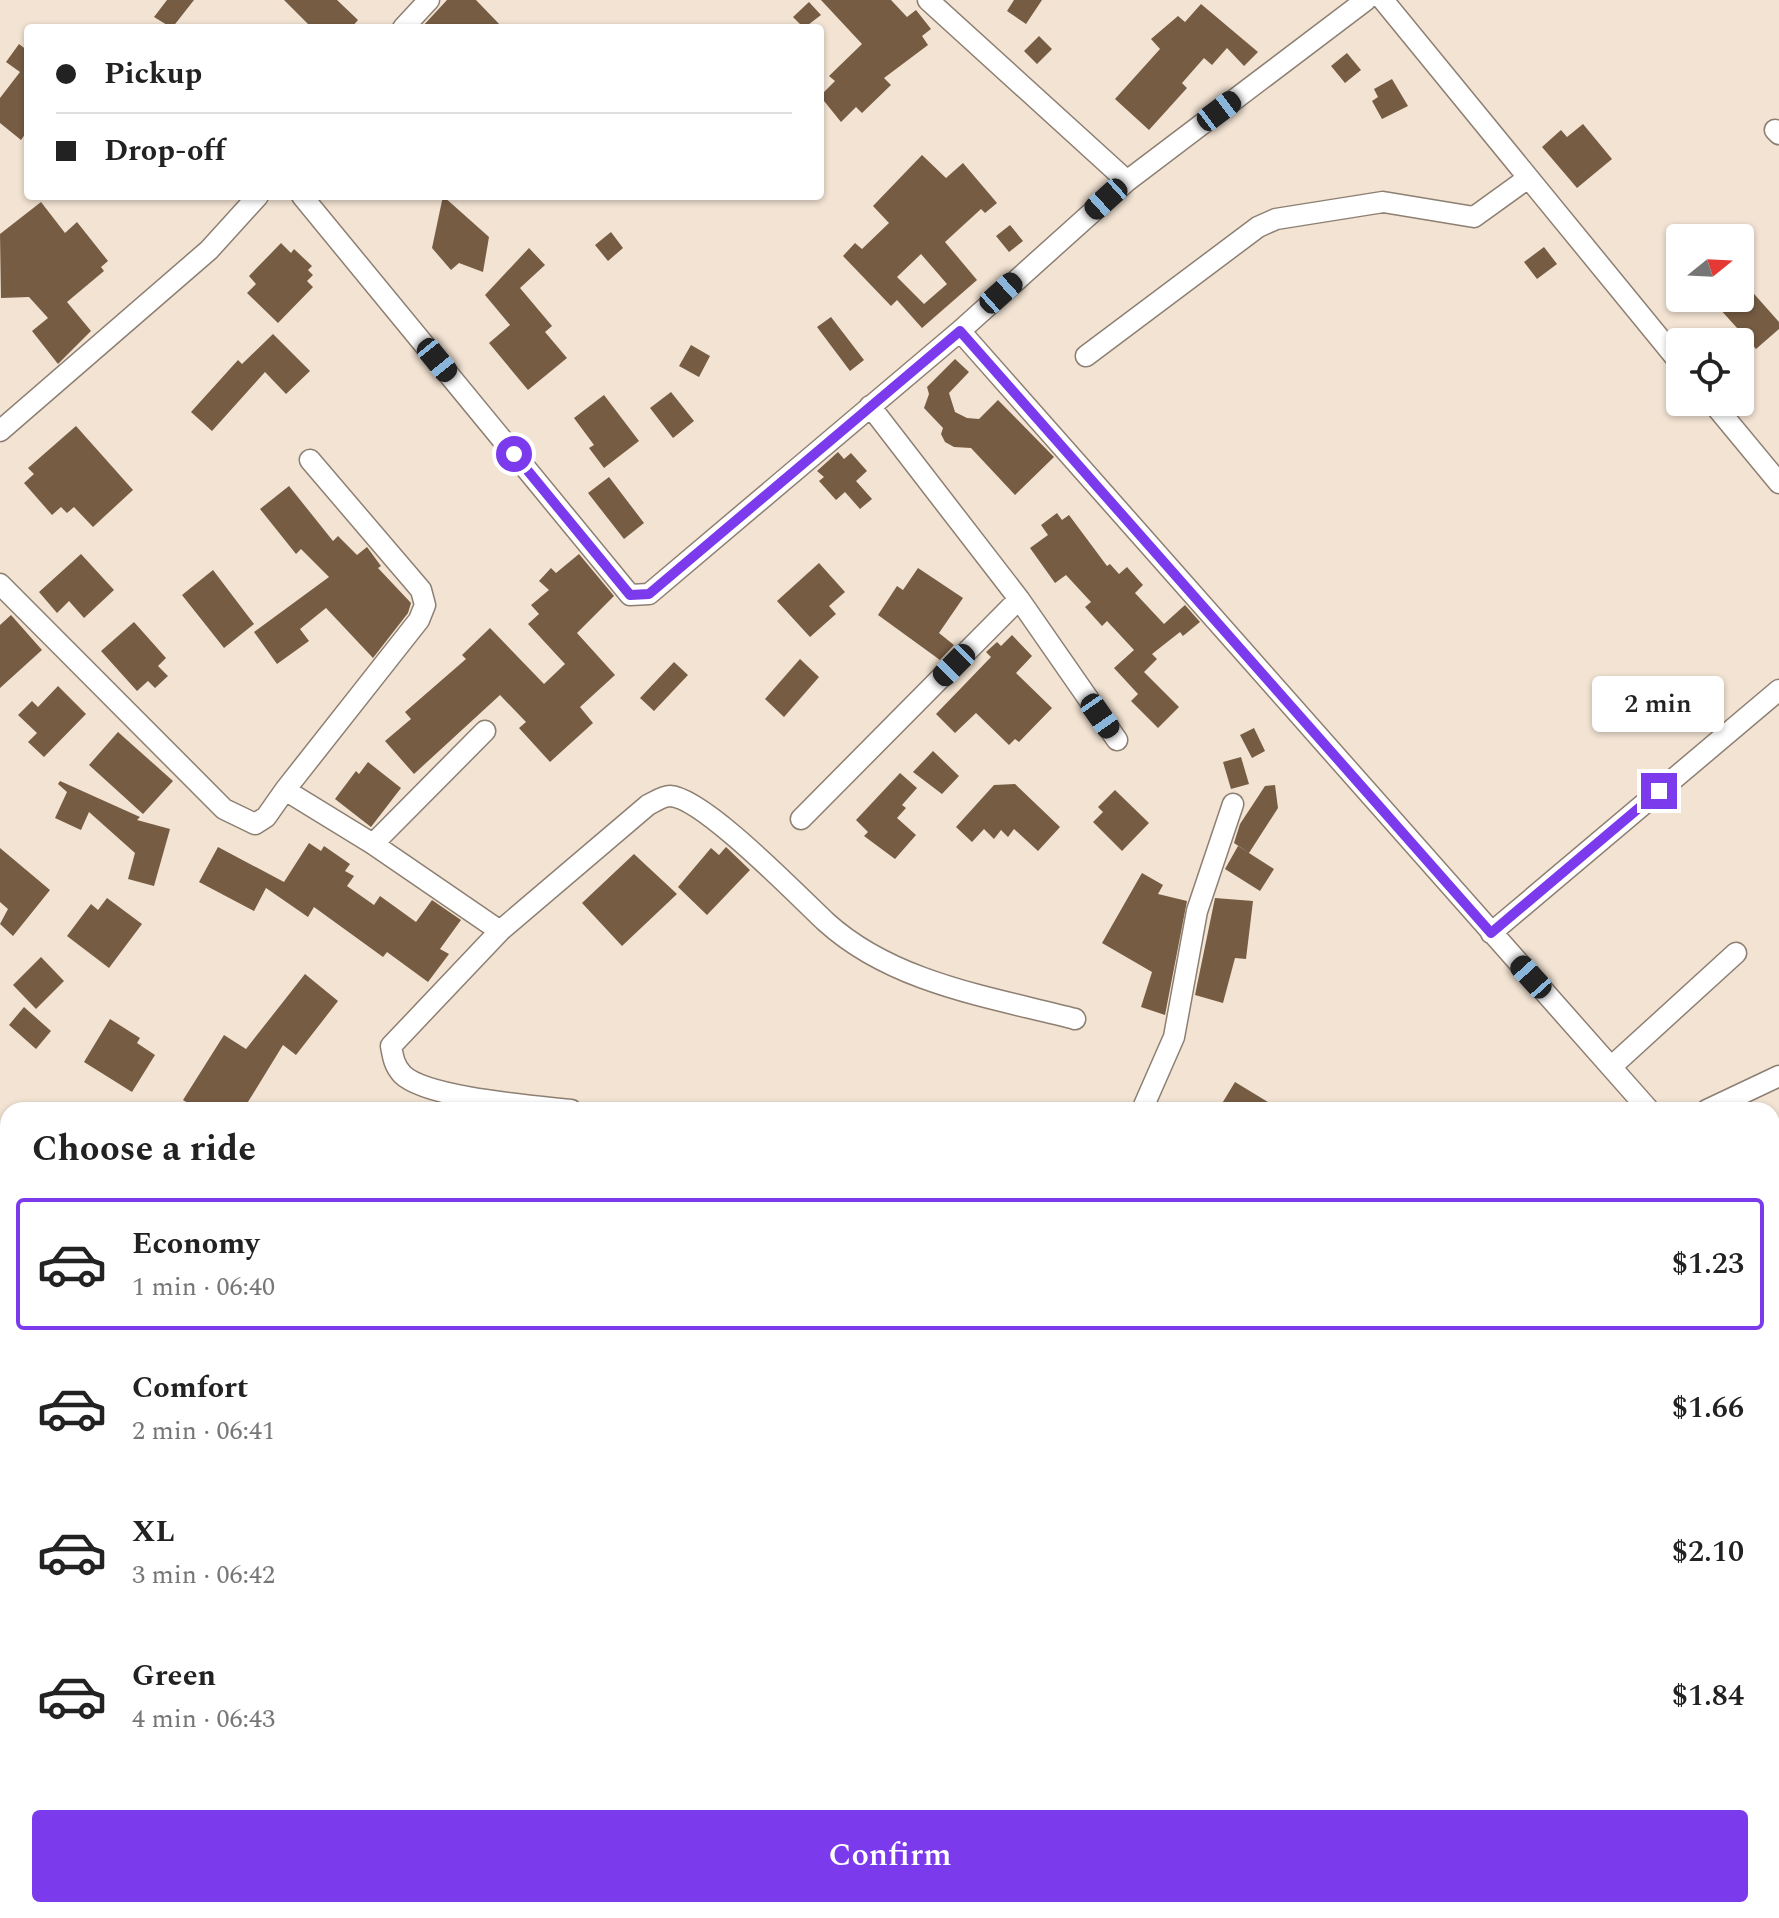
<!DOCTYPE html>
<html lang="en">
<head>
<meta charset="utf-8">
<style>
	:root { --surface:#fff; --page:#f2f2f2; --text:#222; --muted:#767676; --line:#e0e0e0; --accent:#7c3aed }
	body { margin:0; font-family:Spectral,serif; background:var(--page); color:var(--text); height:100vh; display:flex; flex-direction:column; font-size:30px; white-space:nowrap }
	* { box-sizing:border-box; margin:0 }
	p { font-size:26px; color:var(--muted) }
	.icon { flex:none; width:44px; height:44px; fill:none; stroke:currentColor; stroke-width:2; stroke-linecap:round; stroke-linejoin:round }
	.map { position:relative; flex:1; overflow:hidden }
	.side { position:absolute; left:0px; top:1102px; width:1780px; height:816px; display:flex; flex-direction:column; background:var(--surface); border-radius:24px 24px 0 0; box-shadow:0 2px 6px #0004 }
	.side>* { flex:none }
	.hud { position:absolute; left:24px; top:24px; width:800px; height:176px; border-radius:8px; box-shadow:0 2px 6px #0004; display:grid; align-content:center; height:176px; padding:0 32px; background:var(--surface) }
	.needle { width:52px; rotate:72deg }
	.fabs { position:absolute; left:1666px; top:224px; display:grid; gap:16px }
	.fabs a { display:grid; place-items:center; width:88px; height:88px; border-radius:8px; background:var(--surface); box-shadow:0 2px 6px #0004; font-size:40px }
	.end { position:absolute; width:36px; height:36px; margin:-18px; border:10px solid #7c3aed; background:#fff; box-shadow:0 0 0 4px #fff }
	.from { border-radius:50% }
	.bubble { position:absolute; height:56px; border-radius:8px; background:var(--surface); box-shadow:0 2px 6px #0004; font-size:26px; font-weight:600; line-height:56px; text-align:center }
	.car { position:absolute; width:24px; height:48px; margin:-24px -12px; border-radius:10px; box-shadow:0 0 6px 2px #0007; background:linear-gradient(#222 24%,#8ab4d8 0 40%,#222 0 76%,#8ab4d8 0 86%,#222 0) }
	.hud b { display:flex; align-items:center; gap:28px; height:76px; font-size:30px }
	.hud b+b { border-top:2px solid var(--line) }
	.hud i { width:20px; height:20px; background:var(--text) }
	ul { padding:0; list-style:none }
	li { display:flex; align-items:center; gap:24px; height:132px; margin:0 16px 12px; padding:0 16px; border:4px solid transparent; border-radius:8px }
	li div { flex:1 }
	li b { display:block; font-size:30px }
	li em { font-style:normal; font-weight:600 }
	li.current { border-color:var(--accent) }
	li>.icon { width:72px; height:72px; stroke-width:1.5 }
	h2 { padding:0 32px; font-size:36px; line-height:96px }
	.primary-button { display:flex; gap:16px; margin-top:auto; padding:16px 32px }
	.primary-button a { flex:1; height:92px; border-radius:8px; background:var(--accent); color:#fff; font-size:32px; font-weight:600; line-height:92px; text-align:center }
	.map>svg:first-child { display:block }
	.built { fill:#e9d5bf }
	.building { fill:#765c43; fill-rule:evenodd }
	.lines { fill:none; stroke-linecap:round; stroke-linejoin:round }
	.minor-casing { stroke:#8d7f72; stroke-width:23 }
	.minor { stroke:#fff; stroke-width:20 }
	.route { stroke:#7c3aed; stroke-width:10 }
</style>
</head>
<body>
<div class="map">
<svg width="1779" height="1918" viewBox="0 0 1779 1918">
	<rect width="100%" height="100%" fill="#f2e3d3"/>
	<path class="built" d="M706,1910H1610L1609,1918H705Z"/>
	<path class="building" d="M167,0H194L172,28L154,17Z
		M284,0H337L358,20L351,28H312Z
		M447,0H476L503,28H421Z
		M821,0H891L907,17L916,10L931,29L922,36L928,45L884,78L891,85L862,113L856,107L841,122L820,96L835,81L829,76L862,44Z
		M1014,0H1042L1026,24L1007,11Z
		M809,2L821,15L804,28L793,17Z
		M1201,4L1258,52L1244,66L1227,48L1212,65L1204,58L1182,83L1187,88L1149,130L1115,99L1160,49L1151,39L1178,16L1185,22Z
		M1039,36L1052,49L1037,64L1024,51Z
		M19,44L28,51V130L21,140L0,123V98L20,72L6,62Z
		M1347,53L1361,70L1345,83L1331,66Z
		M1392,79L1408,106L1382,119L1372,101L1378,97L1374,89Z
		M1583,124L1612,159L1577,188L1542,147L1561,130L1567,137Z
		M922,155L946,178L963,163L997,203L985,213L981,209L945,242L977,280L922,328L897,300L891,306L843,256L855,243L862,249L889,223L873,206ZM921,254L947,284L924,304L897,277Z
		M443,196L489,237L483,272L459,263L451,270L432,248Z
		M41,202L65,233L77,222L108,261L101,267L104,271L67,302L91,331L58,364L32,331L48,318L29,297L1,298L0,234Z
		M1010,225L1023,241L1009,252L996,236Z
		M611,232L623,248L608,261L595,245Z
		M281,243L291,253L294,249L312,266L308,270L313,275L307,281L313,287L278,323L247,293L256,284L249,276Z
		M1544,247L1557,264L1537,279L1524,262Z
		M529,248L545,265L520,288L552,326L545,332L567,358L528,390L489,343L510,325L485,295Z
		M1740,278L1779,322V329L1756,349L1710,298H1740Z
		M831,317L864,360L850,371L817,327Z
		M273,334L310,371L286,394L265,372L212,431L191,412L238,360L242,364Z
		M691,345L710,356L699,377L679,366Z
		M955,359L969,372L949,393L955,412L967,418L979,419L998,400L1054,457L1015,495L971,448L954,447L945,442L941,434L943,428L924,408L929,394L927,387Z
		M671,392L694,421L673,438L650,408Z
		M604,395L639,441L604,468L589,448L594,445L574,418Z
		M76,426L133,490L93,527L74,507L67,513L61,507L52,515L24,483L34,474L28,468Z
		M838,452L844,459L851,453L867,471L856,481L872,499L860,509L845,492L836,500L819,481L824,477L817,471Z
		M609,477L644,523L624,539L588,493Z
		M289,486L333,541L338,536L357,555L367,547L381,566L378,568L411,603L408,613L373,658L326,608L300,629L309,641L277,664L254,632L329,577L301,549L296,554L260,509Z
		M1057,513L1062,520L1069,515L1107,566L1110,564L1119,574L1127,567L1143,585L1135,593L1164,624L1185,605L1200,622L1183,636L1180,632L1152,654L1157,659L1144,672L1179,707L1158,728L1131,701L1138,694L1114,668L1134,650L1107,621L1102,626L1085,607L1091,602L1066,575L1055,583L1030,548L1048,535L1041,525Z
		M81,554L114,590L84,618L69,601L57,613L39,592Z
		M579,554L614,596L577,633L615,675L580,707L593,723L550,762L519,728L526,722L500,695L414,774L385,741L411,719L405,712L466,659L462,655L490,628L544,684L565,664L528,624L539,614L531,605L549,590L539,581L551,568L556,573Z
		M819,563L845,592L829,606L836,614L810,637L777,601Z
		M918,568L963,598L939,633L954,645L940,660L878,615L897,586L903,590Z
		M213,570L254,624L224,648L182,595Z
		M11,615L42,650L0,688V625Z
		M134,622L166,658L158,666L168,676L155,688L148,681L137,691L101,651Z
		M1012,635L1032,656L1016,673L1052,708L1019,742L1015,739L1009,745L976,713L955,733L936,714L991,657L986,652L997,642L1001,646Z
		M800,659L819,677L784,717L765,699Z
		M674,662L688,675L654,711L640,698Z
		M58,686L86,714L44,757L28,742L37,733L18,715L32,701L38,707Z
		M1254,728L1265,751L1252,758L1240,735Z
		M118,732L173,781L143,814L89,765Z
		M933,751L959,776L942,794L913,772Z
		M1241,757L1249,784L1231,789L1223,762Z
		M368,762L401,788L371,827L335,799L356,771L359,774Z
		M900,773L917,788L902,805L906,808L897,818L916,835L895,859L864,836L868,832L856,820Z
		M60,781L140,817L137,820L170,829L154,886L128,879L135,853L89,812L81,830L55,818L67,792L58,784Z
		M1015,784L1060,827L1038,851L1014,829L1008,837L1001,830L994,839L984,829L972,842L956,827L994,785Z
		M1275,785L1278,808L1249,853L1234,843L1240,824L1265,786Z
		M1115,790L1149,823L1122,851L1093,822L1103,812L1098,807Z
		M309,843L321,851L324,846L350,864L345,871L354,876L347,886L374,905L380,896L416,922L432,900L461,920L440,949L449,954L428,982L387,952L383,957L314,907L308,917L266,888L254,911L199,882L218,847L284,882Z
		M1238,846L1274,869L1260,891L1225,869Z
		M726,847L750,870L707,915L678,887L711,848L719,855Z
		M0,848L50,890L13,936L0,924L8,909L0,902Z
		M634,854L677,894L622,946L582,903Z
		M1142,873L1163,885L1158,894L1187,901L1165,1015L1141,1007L1152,972L1102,943Z
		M107,898L142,924L109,968L67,936L91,904L98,910Z
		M1215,898L1253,901L1246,959L1235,958L1223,1003L1195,995Z
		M41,957L64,981L36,1009L13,985Z
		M305,974L338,1001L296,1055L283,1045L243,1110H199L183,1100L224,1035L246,1049Z
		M24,1007L51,1031L36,1049L9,1025Z
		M110,1019L140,1038L137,1043L155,1055L132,1092L84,1062Z
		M1235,1082L1281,1110H1218Z"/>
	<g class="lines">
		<g class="minor-casing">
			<path id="minor" d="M928,0L1127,181
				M1383,0L1680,363
				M403,28L429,0
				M1775,130L1779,134
				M302,196L630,595L649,594L960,331L1127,181L1366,0
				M960,331L1649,1110
				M1086,356L1258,227L1276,219L1383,202L1474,217L1528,178
				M1712,402L1779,483
				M870,406L1019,599L1117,740
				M0,431L209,250L258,196
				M0,584L224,809L255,824L266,817L285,790L373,844L500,931
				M285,790L419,620L425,605L421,590L310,460
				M801,819L1019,599
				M373,844L485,731
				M1491,933L1779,690
				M1611,1067L1736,953
				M571,1110C535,1106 425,1098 402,1074C394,1065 393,1057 391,1046L500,931L648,805C654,802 663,796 670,796C703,797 799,897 826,922C893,983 990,997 1075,1019
				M1142,1110L1174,1037L1197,911L1233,804
				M1707,1110L1779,1076
				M0,1213L8,1206
				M1772,1248L1779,1256
				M0,1507L8,1500
				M1772,1666L1779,1667
				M0,1750L8,1740
				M110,1910L111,1918
				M204,1910L219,1918
				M384,1918L386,1910
				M679,1918L680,1910
				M1167,1918L1168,1910
				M1619,1918L1620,1910"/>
		</g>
		<use href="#minor" class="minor"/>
	</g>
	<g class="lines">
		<path class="route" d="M514,454L630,595L649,594L960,331L1491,933L1659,791"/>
	</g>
</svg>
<div class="fabs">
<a><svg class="needle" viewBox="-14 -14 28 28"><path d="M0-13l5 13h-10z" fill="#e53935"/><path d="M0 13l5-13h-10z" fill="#767676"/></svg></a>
<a><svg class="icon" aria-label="locate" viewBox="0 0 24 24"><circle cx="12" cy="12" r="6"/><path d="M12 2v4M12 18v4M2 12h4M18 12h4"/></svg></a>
</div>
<i class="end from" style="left:514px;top:454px"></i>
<i class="end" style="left:1659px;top:791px"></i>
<div class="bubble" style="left:1592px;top:676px;width:132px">2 min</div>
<i class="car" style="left:1219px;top:111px;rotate:53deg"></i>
<i class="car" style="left:1106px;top:199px;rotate:228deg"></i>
<i class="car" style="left:1001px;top:293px;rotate:48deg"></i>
<i class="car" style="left:437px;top:360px;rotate:141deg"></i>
<i class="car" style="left:954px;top:665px;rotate:225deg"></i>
<i class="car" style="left:1100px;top:716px;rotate:145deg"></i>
<i class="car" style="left:1531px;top:977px;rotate:318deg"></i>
<div class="hud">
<b><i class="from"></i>Pickup</b>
<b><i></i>Drop-off</b>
</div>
<section class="side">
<h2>Choose a ride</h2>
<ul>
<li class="current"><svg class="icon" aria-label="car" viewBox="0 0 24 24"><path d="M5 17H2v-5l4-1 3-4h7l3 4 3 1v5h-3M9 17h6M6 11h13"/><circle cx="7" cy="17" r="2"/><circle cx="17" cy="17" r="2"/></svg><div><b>Economy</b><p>1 min · 06:40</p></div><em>$1.23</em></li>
<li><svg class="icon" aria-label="car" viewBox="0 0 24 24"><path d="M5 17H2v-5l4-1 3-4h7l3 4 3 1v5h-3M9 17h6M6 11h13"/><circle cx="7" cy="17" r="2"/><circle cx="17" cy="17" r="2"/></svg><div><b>Comfort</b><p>2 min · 06:41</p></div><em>$1.66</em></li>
<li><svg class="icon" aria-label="car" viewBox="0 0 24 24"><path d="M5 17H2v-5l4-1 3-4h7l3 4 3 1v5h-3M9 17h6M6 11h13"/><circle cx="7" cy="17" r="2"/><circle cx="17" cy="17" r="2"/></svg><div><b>XL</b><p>3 min · 06:42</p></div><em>$2.10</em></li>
<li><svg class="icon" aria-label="car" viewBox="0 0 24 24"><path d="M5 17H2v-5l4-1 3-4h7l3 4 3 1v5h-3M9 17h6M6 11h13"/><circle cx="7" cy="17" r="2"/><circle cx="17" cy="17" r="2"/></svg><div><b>Green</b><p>4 min · 06:43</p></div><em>$1.84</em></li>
</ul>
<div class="primary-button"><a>Confirm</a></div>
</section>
</div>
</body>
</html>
